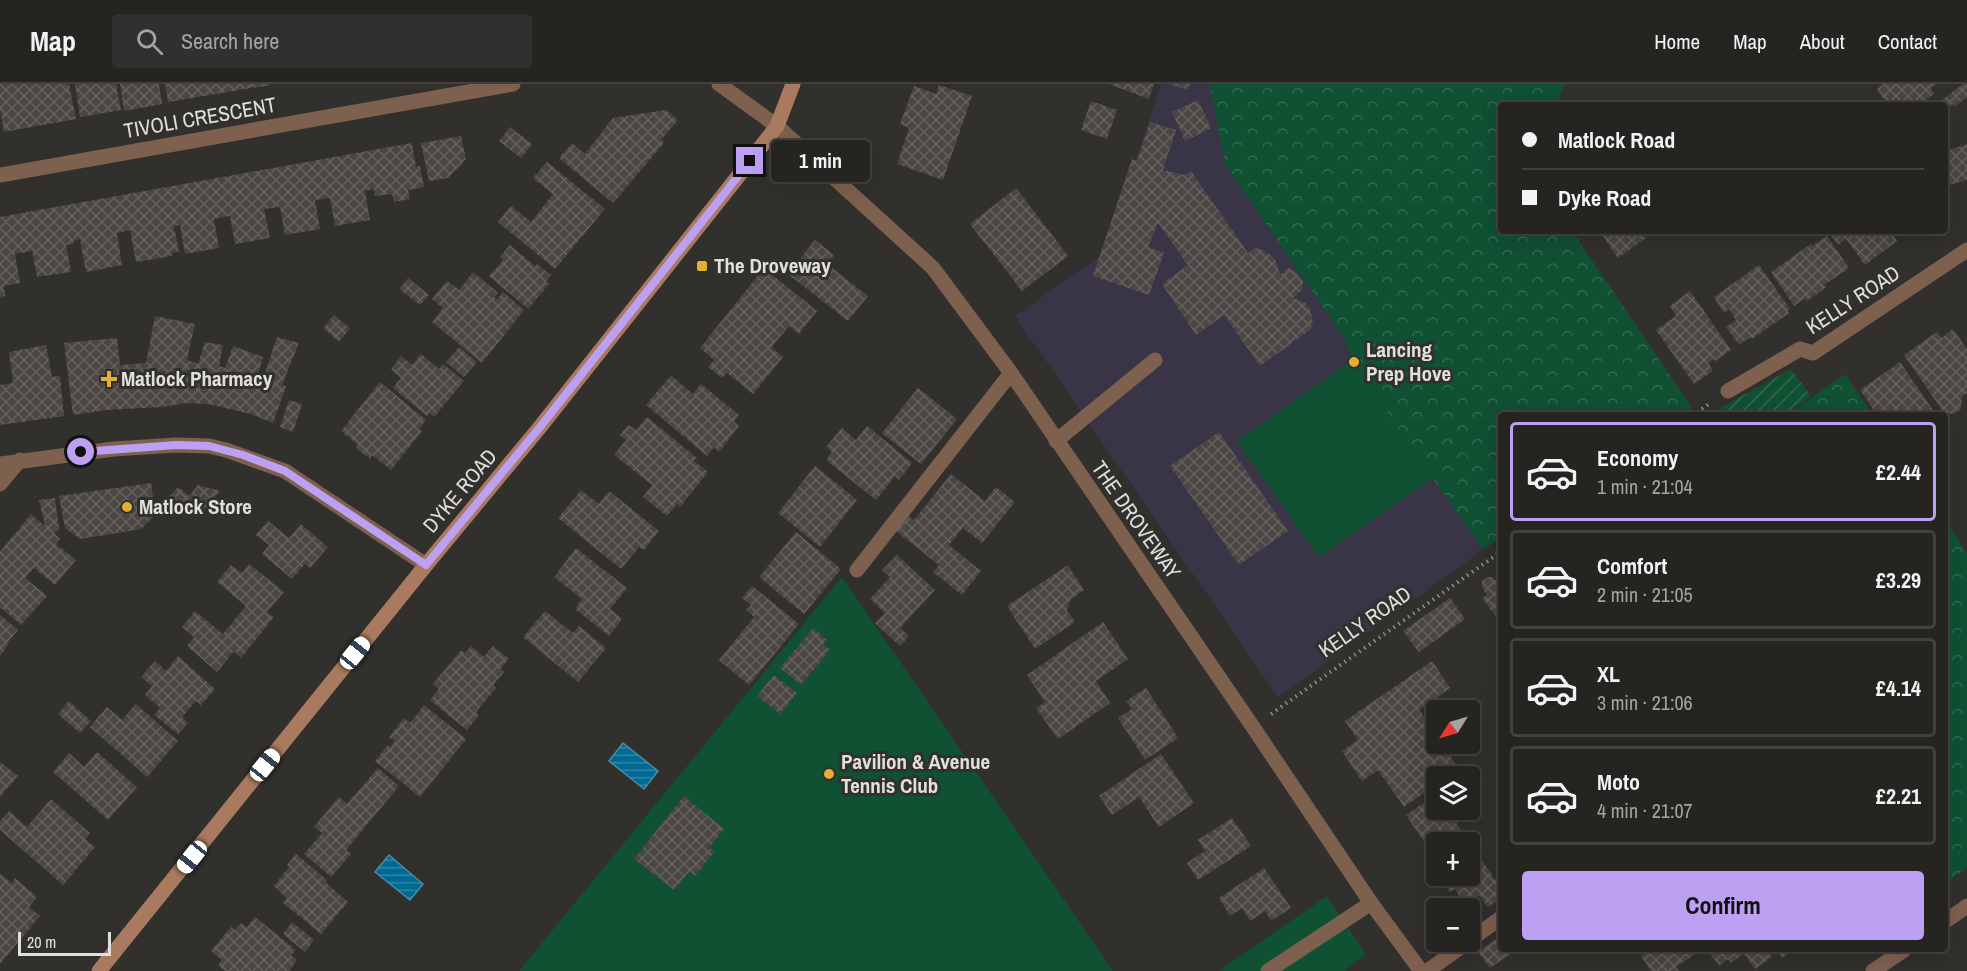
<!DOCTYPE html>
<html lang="en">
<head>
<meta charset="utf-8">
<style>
	:root { --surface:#262421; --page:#32302e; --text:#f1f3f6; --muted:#a4a4a5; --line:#42413f; --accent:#bca0f2 }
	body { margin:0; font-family:"Archivo Narrow",sans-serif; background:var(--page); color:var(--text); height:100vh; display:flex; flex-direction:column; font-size:22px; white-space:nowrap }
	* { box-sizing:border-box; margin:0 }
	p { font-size:20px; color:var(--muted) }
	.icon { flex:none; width:33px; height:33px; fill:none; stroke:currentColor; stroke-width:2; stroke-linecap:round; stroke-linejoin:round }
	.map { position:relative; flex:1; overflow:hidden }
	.panel { position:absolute; left:1498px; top:328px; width:450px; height:540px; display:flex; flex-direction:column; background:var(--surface); border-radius:6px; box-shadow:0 6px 24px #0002,0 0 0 2px var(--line) }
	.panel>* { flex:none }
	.guide { position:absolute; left:1498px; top:18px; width:450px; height:132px; border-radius:6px; box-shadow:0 6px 24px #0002,0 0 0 2px var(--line); display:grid; align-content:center; height:132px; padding:0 24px; background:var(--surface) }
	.needle { width:39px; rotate:233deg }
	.fabs { position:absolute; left:1426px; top:616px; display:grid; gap:12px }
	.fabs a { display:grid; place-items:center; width:54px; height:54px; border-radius:6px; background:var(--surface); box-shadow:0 6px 24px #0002,0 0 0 2px var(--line); font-size:30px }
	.scale { position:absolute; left:18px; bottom:15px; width:93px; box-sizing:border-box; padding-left:6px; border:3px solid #e1e0dd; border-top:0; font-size:16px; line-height:21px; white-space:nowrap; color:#e1e0dd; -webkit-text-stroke:4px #32302c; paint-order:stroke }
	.end { position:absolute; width:27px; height:27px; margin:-14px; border:8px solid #bca0f2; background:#111; box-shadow:0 0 0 3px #111 }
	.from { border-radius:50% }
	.bubble { position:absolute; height:42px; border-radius:6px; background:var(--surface); box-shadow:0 6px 24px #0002,0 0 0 2px var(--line); font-size:20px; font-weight:700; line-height:42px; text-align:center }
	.car { position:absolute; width:18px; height:36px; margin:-18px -9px; border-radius:8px; box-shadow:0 0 4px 2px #0007; background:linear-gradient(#fff 24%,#345 0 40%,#fff 0 76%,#345 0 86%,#fff 0) }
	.guide b { display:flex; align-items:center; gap:21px; height:57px; font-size:22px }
	.guide b+b { border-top:2px solid var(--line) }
	.guide i { width:15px; height:15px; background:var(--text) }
	ul { padding:10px 0 0; list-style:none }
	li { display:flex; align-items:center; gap:18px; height:99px; margin:0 12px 9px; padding:0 12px; border:3px solid var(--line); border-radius:6px }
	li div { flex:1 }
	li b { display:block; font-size:22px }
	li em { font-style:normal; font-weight:700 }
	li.selected { border-color:var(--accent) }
	li>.icon { width:54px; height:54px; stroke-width:1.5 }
	.action { display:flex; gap:12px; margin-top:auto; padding:12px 24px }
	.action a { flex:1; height:69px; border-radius:6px; background:var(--accent); color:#111; font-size:24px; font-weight:700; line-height:69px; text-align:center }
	header { display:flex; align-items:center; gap:36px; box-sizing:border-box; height:84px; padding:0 30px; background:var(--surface); border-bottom:2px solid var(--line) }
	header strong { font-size:28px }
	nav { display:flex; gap:33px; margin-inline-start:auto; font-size:21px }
	.search { width:420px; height:54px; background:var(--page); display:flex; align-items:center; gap:15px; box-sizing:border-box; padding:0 21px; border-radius:6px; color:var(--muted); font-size:22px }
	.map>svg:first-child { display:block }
	.education { fill:#3a3546 }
	.park { fill:url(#park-crowns) }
	.garden { fill:url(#garden-furrows) }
	.pitch { fill:#105033 }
	.water { fill:url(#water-rules); stroke:#448da9; stroke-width:1.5 }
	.building { fill:url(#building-cross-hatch) }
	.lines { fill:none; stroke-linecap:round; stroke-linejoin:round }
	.path { stroke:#8f8e8a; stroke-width:4; stroke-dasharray:1.5 4.5; stroke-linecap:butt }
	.lane { stroke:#7e604f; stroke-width:15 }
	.street { stroke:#7e604f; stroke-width:15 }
	.secondary { stroke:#a97a5f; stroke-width:15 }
	.route { stroke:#bca0f2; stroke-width:8 }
	.poi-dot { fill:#e2ae34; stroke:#32302c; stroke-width:2 }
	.labels { text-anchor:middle; stroke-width:6; stroke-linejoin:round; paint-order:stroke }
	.street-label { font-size:21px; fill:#e1e0dd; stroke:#32302c }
	.poi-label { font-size:21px; font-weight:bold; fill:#e1e0dd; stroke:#32302c; text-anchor:start }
</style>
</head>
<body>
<header>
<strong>Map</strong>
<div class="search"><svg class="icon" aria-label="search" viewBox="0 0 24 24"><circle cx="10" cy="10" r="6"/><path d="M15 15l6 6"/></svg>Search here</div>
<nav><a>Home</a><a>Map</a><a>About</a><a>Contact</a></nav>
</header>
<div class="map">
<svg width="1967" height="887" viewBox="0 0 1967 887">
	<defs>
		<pattern id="park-crowns" width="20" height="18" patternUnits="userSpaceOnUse" patternTransform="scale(1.5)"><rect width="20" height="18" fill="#105033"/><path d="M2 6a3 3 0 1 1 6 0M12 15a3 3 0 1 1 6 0" fill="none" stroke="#326950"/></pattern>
		<pattern id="garden-furrows" width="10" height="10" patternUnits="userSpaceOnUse" patternTransform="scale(1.5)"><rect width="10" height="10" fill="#105033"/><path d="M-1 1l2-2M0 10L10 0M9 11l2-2" fill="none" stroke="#326950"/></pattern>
		<pattern id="water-rules" width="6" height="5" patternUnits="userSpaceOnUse" patternTransform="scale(1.5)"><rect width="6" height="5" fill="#006993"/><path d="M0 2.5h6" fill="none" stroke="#3185a7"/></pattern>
		<pattern id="building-cross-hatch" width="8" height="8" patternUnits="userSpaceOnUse" patternTransform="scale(1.5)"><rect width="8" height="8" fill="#4a4643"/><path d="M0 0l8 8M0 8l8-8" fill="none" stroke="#64605e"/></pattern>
	</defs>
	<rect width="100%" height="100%" fill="#32302c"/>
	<path class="education" d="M1161,0H1564L1557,21H1502V147H1572L1692,324L1681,332H1502L1501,453L1278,613L1015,232L1106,168Z"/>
	<path class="park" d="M1210,0H1564L1557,21H1502V147H1572L1692,324L1681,332H1502L1501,453L1483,466L1351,277L1347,258L1225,80Z
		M1845,290L1873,331L1786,332Z
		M1946,437L1967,469V784L1946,799Z"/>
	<path class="garden" d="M1791,285L1811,312L1786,331H1707Z"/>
	<path class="pitch" d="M1351,277L1433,394L1319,473L1237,357Z
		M842,493L1113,887H519Z
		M1327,812L1366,870L1344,887H1219Z"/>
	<path class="water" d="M623,659L658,687L644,705L609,677Z
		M389,771L423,800L410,816L375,788Z"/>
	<path class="building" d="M0,0H69L76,35L4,48L0,25Z
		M75,0H116L121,26L80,33Z
		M120,0H159L162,20L124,27Z
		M165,0H270V1L168,18Z
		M1109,0H1154L1149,15Z
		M1170,0H1190L1188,6Z
		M1883,0H1936L1931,4L1934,10L1921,19L1922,21H1888L1877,5Z
		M1963,0H1967V13L1955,22L1953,20L1946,26V21H1935Z
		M939,1L972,12L943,96L897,80L909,44L900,40L914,2L936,10Z
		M1198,16L1211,44L1185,57L1172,28Z
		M1091,17L1117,26L1107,55L1081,46Z
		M666,26L678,36L661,56L664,59L613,119L559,74L572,59L585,70L613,34Z
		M1150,38L1176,46L1163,86L1184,91L1191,87L1248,169L1255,164L1262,166L1271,171L1276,177L1280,191L1288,184L1296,188L1303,197L1302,206L1293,214L1305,219L1310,225L1313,239L1310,246L1260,282L1224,231L1196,251L1162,200L1188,181L1158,139L1148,163L1164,169L1149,211L1093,192L1132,75L1137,77Z
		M510,43L532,60L521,74L499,57Z
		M461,52L466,75L448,94L429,97L421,59Z
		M412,59L416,83L420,82L424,103L408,106L410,115L394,118L392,110L375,112L374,105L365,107L370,136L335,142L330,114L315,116L320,145L285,151L280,123L264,125L270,154L235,160L230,132L223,133L214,135L219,164L185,170L180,141L174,142L179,168L171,169L172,172L136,178L130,146L117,149L122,181L86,188L80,155L73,157L74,160L66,161L71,188L37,193L32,167L15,170L20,199L4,202L5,212L0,213V133Z
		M1967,60V96L1949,101L1946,91V67Z
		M547,78L605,125L555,185L498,138L511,122L531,138L553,110L533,94Z
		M1016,104L1068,172L1022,207L970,140Z
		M1599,147H1641L1646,154L1618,174Z
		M1828,147H1890L1897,157L1865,181L1846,155L1838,161Z
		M1827,152L1849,184L1824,201L1826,203L1807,217L1805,214L1794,222L1771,188L1811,160L1812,162Z
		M815,156L834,171L827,180L868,212L848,237L788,190Z
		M510,161L535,182L537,180L551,191L546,198L549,200L528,225L489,192L503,176L500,173Z
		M1759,181L1790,225L1787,227L1789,229L1752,255L1751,253L1739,261L1726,243L1736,236L1729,225L1724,229L1714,213Z
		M764,184L817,227L799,250L789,242L774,260L772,264L783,273L753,310L727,289L722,294L708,283L714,276L700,264Z
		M473,188L498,209L494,213L497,215L503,208L524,226L482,279L432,238L443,224L432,215L447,197L459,206Z
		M408,194L429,211L420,221L399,205Z
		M1690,207L1731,266L1715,277L1714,275L1708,279L1713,287L1694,300L1656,246L1676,232L1670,222Z
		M334,231L350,244L339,258L323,244Z
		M155,232L195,240L187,276L198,280L205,258L223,261L219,282L225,284L233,262L263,273L257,293L263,295L277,253L299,259L282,301L286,302L273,339L251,330L208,320L186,319L162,323L106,326L73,331L64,259L117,254L120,281L146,279Z
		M1953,245L1967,265V309L1962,312L1961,325L1954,330L1947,329L1942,326L1904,271L1937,248L1942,254Z
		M46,261L52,293L60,292L64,332L0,341V301L13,299L9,268Z
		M459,263L477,278L464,293L446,278Z
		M421,270L439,285L443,280L464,297L434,333L429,329L427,332L393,304L401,294L391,285L401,272L412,281Z
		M1900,278L1937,332H1878L1860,306Z
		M671,291L693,310L701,300L739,331L734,338L739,342L719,368L714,363L707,372L646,321Z
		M380,298L426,336L419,345L422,347L391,386L372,371L370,375L356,364L358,361L341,347Z
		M918,304L957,335L921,380L882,349Z
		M289,316L302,320L293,348L280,343Z
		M647,333L697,374L694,377L708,388L680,423L677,420L667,432L643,413L652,401L614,371L626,356L620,351L628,341L636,346Z
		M867,342L912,379L899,396L895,392L876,416L826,376L832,368L826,363L842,344L856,356Z
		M1219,348L1288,447L1239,481L1170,382Z
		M815,382L857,416L820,463L778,429Z
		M951,390L985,417L996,403L1015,418L982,459L963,444L949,461L981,487L962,511L933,488L939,481L896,447L908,432L914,436Z
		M151,399L155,431L141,445L80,455L65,444L59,412Z
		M198,401L220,407L203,427L186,416L174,429L163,420L178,403L189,412Z
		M581,406L599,420L609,407L659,447L644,466L639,463L621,485L558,434Z
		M55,414L59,445L54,449L60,455L56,460L76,476L55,501L34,484L25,494L47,512L21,541L1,524L0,525V468L31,430L45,442L39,416Z
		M268,437L289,454L301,440L328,463L310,484L305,480L292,495L262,470L269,461L256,451Z
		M796,448L841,485L804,530L759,493Z
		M576,464L627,504L610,525L622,535L609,552L575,525L582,515L554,493Z
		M897,471L935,506L900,544L909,552L900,562L875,539L885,529L870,515L890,493L882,486Z
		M249,480L284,508L267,528L274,533L241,574L234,567L217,588L187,562L194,553L182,543L195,527L223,550L246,522L217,498L231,481L242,489Z
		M1068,481L1084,506L1070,516L1067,527L1075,538L1035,565L1007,522Z
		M1488,493H1493L1499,501L1502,499L1500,538L1482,514L1487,511L1482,503V497Z
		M752,502L799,540L749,601L719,576L754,533L746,526L751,521L742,514Z
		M1450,514L1465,535L1419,568L1403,547Z
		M545,527L573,549L579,542L606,564L578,598L523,553Z
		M0,531L18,546L7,559L8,561L0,572Z
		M1103,538L1128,575L1096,597L1110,619L1058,655L1036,624L1045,618L1027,591Z
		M813,544L827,556L823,561L830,566L801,601L780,584Z
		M471,562L484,573L493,562L509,575L500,585L504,588L493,601L496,604L476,628L479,631L467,646L430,616L439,605L433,600L461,566L465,569Z
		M178,572L215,605L201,621L196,617L182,633L188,639L178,650L154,631L160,624L145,611L152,602L141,593L155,577L166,587Z
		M1432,577L1450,604L1419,626L1437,652V660H1442L1457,682L1441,693H1437L1435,697L1437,700L1404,723L1378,686L1362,697L1342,667L1358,656L1345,637Z
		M774,591L797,609L780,630L757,612Z
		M1146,604L1178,654L1145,676L1118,634L1132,625L1126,617Z
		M69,617L91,637L80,649L58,630Z
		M136,620L178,657L147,693L90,643L107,623L122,636Z
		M424,621L466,655L420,713L375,677L388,661L390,663L395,657L389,653L404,634L410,639Z
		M97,668L137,703L108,736L53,688L69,669L84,683Z
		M1161,670L1194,719L1159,743L1139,713L1112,731L1099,712Z
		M0,678L18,692L0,713Z
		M378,684L399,702L346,766L351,770L331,793L304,770L322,749L314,743L339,713L347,720Z
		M1437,710V726H1469L1471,729L1456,739L1470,759H1437V789L1427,775L1433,771L1406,731Z
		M684,712L724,745L709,764L715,767L695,792L690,787L674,806L634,775Z
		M51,715L90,749L85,755L95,763L63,801L0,746V737L9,727L27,743Z
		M1232,734L1251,762L1198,796L1187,779L1205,767L1198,756Z
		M1470,759L1497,798L1502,795V814L1488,823L1479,811L1465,821L1455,805L1450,808L1439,792H1470Z
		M296,770L327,796L326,799L348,818L321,850L283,819L287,814L274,802L289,783L287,781Z
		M1264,784L1291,824L1271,837L1265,827L1250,837L1242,824L1230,832L1219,814Z
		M0,790L12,799L15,794L37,813L29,823L40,832L0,880Z
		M255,833L296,866L291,871L297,876L289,887H225L218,881L222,876L211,867L231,843L235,846L241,839L247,843Z
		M292,838L314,856L305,868L283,850Z
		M1502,851V866H1516L1490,884L1478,868Z
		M1651,866H1701L1676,883L1679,887H1651L1641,872Z
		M1708,866H1766L1772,873L1755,885L1744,870L1731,879L1728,875L1719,882Z
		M1777,866H1794L1782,874Z"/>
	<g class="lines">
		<path class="path" d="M1692,332L1709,320
			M1271,630L1502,467"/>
		<path class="lane" d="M1056,357L1155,276
			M857,486L1011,289
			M1470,856L1502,833
			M1268,887L1371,819
			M1427,887L1468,858"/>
		<path class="street" d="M719,0L777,42L933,184L1011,289L1253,643L1371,819L1421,887
			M0,91L513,0
			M1728,307L1800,265L1813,269L1967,166
			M0,380L114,365L176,361L209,362L226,366L285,387L426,481
			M0,400L20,376
			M1946,837L1967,822
			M1873,887L1904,866"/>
		<path class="secondary" d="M99,887L426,481L540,343L736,95L777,42L793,0"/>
	</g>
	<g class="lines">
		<path class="route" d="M81,368L176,361L209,362L243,371L285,387L426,481L540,343L750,77"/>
	</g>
	<g class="poi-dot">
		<rect x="696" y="176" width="12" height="12" rx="3"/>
		<circle cx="1354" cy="278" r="6"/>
		<path d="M106 286h6v6h6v6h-6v6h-6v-6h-6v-6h6z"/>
		<circle cx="127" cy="423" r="6"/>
		<circle cx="829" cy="690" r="6"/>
	</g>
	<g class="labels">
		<g class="street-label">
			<text transform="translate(200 34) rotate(-10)" y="7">TIVOLI CRESCENT</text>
			<text transform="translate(1853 216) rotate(-33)" y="7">KELLY ROAD</text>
			<text transform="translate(460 407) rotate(-50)" y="7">DYKE ROAD</text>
			<text transform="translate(1136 436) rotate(55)" y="7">THE DROVEWAY</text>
			<text transform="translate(1365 538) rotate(-35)" y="7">KELLY ROAD</text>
		</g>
		<g class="poi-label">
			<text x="714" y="189">The Droveway</text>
			<text x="1366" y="273">Lancing<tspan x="1366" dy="24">Prep Hove</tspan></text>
			<text x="121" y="302">Matlock Pharmacy</text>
			<text x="139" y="430">Matlock Store</text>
			<text x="841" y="685">Pavilion &amp; Avenue<tspan x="841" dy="24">Tennis Club</tspan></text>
		</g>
	</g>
</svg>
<div class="fabs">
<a><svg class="needle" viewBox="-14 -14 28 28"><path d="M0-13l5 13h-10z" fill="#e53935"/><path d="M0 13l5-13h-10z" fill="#a4a4a5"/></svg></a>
<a><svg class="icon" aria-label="layers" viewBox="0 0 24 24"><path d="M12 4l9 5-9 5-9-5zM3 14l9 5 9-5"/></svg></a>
<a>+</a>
<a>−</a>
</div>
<div class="scale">20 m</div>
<i class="end from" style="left:81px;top:368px"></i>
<i class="end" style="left:750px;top:77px"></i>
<div class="bubble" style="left:771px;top:56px;width:99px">1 min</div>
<i class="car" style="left:355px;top:569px;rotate:39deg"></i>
<i class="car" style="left:265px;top:681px;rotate:39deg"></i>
<i class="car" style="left:192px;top:773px;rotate:219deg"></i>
<div class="guide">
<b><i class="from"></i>Matlock Road</b>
<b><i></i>Dyke Road</b>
</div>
<section class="panel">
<ul>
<li class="selected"><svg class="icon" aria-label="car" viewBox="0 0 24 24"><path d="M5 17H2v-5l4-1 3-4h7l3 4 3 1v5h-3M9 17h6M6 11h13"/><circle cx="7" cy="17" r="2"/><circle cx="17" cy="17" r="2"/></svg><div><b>Economy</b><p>1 min · 21:04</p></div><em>£2.44</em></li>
<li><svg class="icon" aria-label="car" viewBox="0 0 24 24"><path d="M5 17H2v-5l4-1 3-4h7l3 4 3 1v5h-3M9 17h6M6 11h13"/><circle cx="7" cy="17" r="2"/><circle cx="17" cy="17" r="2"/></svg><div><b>Comfort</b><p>2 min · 21:05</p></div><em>£3.29</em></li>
<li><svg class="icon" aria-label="car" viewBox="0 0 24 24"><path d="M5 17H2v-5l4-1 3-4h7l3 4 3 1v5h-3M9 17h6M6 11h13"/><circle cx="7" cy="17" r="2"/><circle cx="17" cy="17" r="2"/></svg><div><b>XL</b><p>3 min · 21:06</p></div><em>£4.14</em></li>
<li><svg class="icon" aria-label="car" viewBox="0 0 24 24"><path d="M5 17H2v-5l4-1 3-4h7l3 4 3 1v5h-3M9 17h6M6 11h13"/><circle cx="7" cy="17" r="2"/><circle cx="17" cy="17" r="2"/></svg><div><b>Moto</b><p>4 min · 21:07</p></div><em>£2.21</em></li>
</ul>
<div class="action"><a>Confirm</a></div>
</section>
</div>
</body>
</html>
